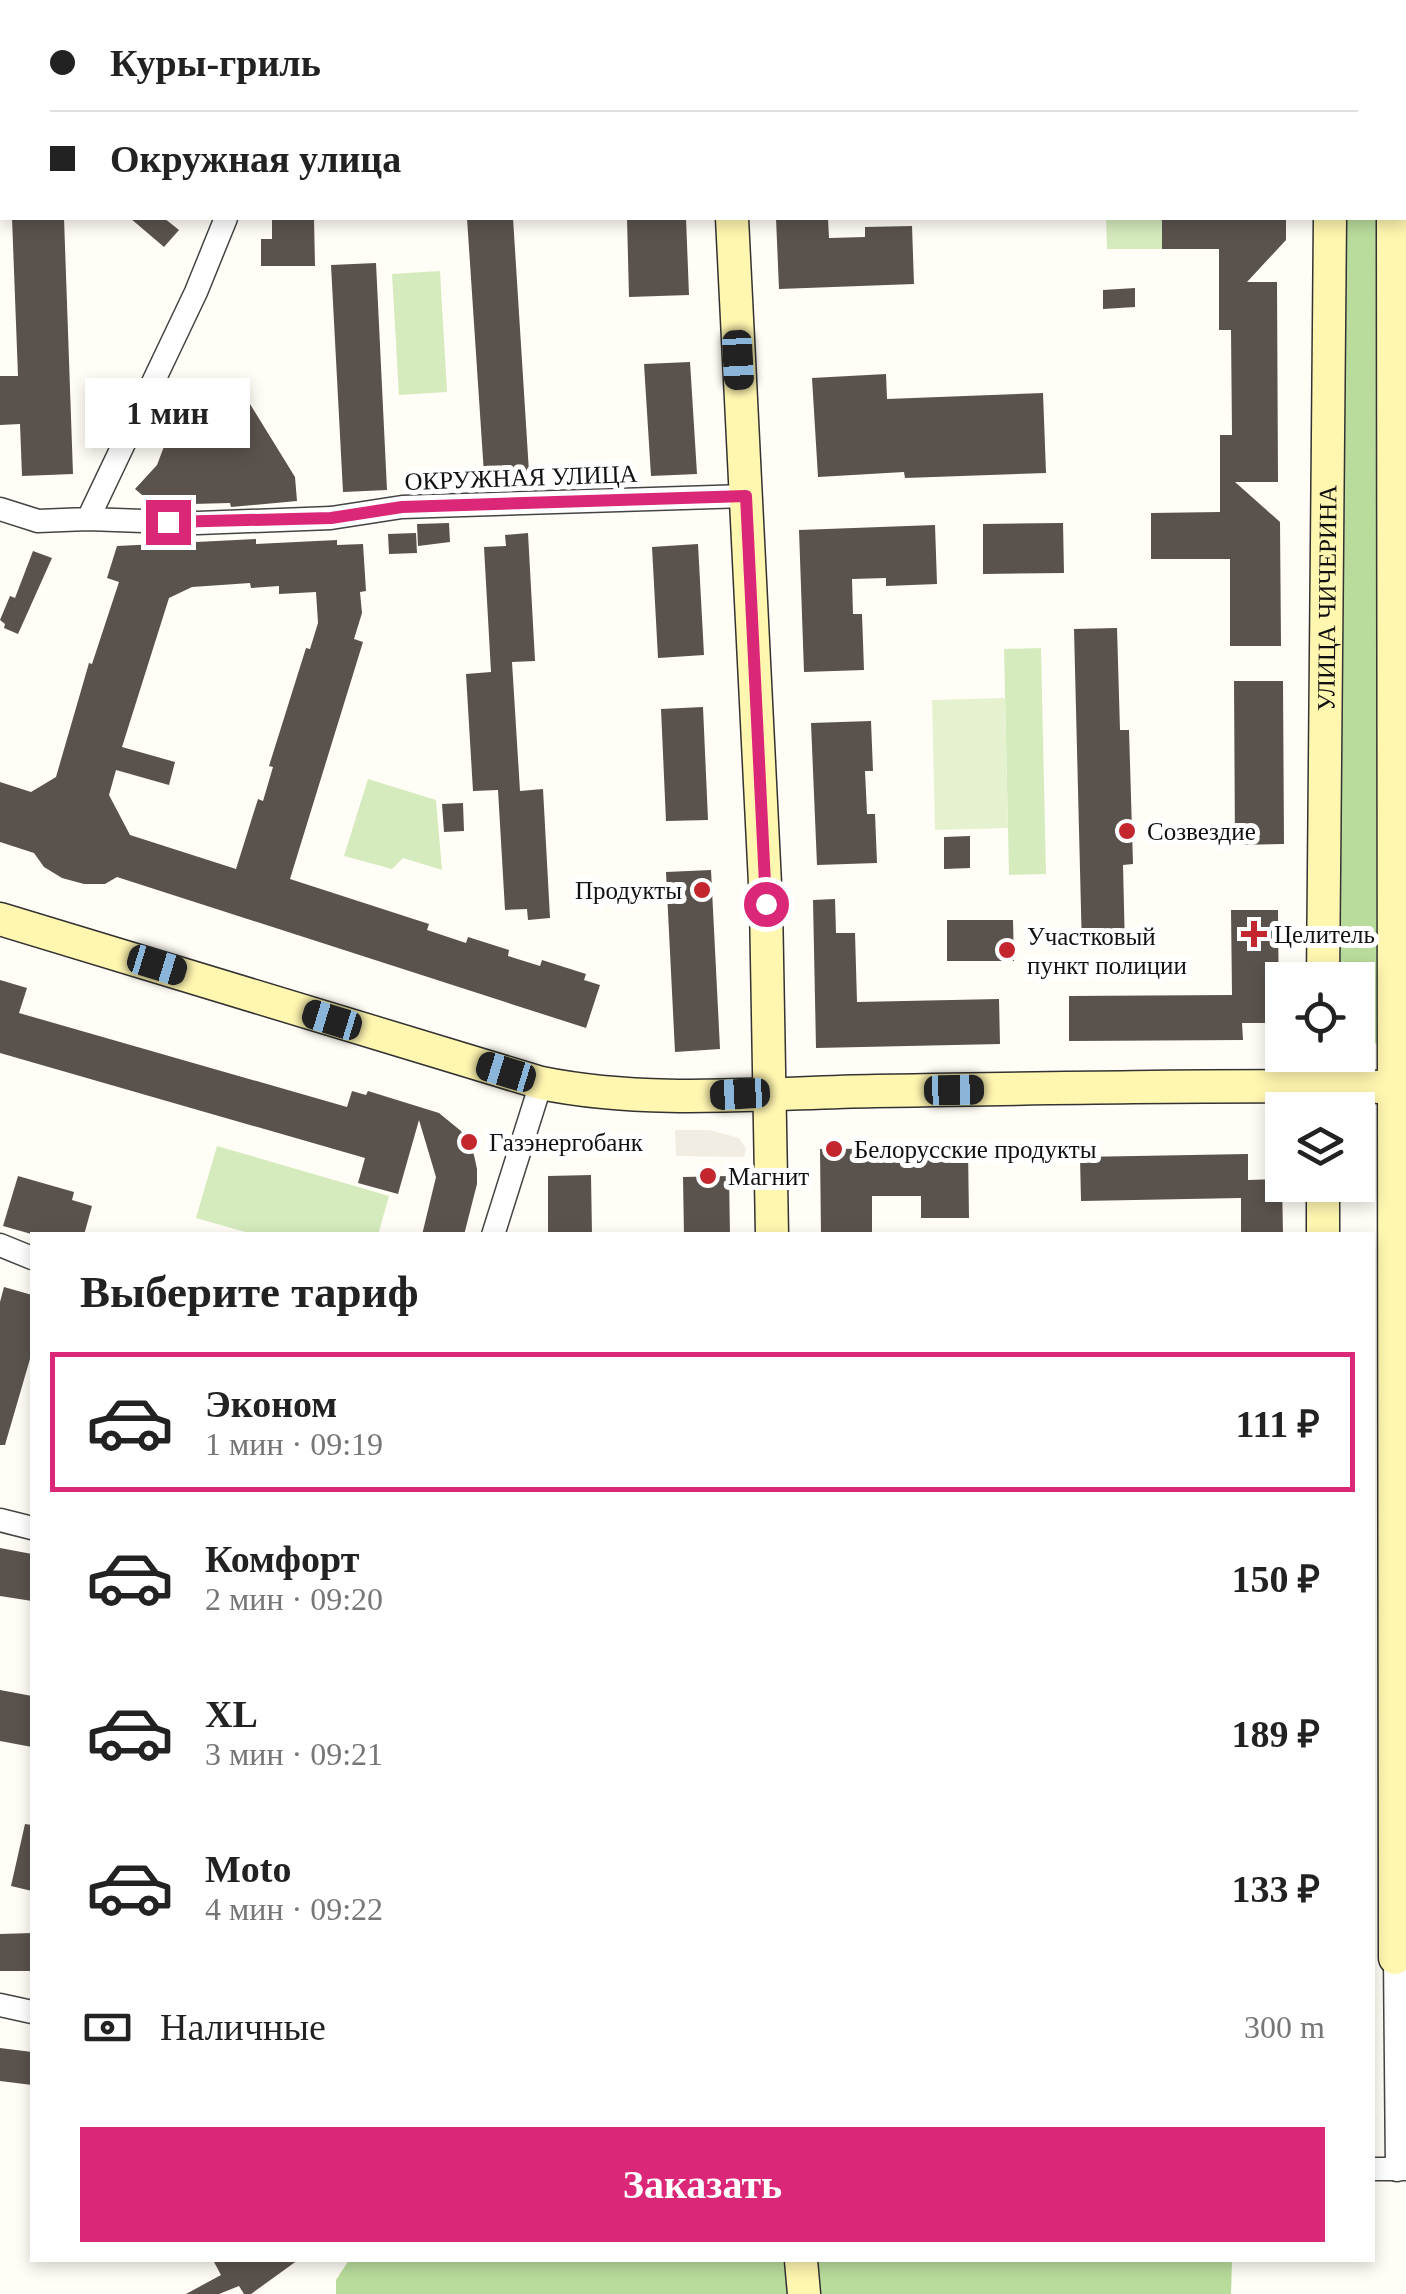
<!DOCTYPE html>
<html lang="ru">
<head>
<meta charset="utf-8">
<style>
	:root { --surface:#fff; --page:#f6f6f6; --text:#222; --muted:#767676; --line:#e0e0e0; --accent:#db2777 }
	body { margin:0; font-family:Georgia,serif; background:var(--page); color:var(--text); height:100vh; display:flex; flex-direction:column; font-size:38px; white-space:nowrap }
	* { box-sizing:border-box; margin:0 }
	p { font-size:32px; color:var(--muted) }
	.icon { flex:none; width:55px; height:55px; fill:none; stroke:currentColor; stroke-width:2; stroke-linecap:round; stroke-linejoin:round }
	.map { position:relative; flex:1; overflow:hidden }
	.drawer { position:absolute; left:30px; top:1232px; width:1345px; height:1030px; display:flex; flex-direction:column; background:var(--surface); border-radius:0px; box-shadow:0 5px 15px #0003 }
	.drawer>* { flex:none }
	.banner { position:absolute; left:0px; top:0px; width:1408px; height:220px; box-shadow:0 5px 15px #0003; display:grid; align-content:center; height:220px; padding:0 50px; background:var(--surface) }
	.tools { position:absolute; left:1265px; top:962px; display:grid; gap:20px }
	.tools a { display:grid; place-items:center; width:110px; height:110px; border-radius:0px; background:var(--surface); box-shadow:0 5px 15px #0003; font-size:50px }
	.end { position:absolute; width:45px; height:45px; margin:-22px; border:12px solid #db2777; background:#fff; box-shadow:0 0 0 5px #fff }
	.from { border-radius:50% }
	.bubble { position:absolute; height:70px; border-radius:0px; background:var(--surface); box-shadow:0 5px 15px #0003; font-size:32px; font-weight:600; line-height:70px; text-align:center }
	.car { position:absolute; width:30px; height:60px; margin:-30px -15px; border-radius:12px; box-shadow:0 0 8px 2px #0007; background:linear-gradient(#222 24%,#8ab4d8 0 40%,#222 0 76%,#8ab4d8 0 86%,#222 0) }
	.banner b { display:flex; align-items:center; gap:35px; height:95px; font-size:38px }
	.banner b+b { border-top:2px solid var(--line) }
	.banner i { width:25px; height:25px; background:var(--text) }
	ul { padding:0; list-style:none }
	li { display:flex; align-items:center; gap:30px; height:140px; margin:0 20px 15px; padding:0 30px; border:5px solid transparent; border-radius:0px }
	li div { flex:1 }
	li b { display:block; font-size:38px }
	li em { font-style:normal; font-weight:600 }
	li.active { border-color:var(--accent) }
	li>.icon { width:90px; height:90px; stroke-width:1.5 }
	h2 { padding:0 50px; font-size:45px; line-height:120px }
	.pay { display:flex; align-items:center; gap:25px; height:110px; padding:0 50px; font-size:38px }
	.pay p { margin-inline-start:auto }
	.action { display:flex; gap:20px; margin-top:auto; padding:20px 50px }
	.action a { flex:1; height:115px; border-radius:0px; background:var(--accent); color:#fff; font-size:40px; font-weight:600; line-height:115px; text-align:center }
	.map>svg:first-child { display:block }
	.green { fill:#d5ebbd }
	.forest { fill:#b9dc9c }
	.pitch { fill:#e6f2cf }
	.plaza { fill:#f1ede2 }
	.building { fill:#5a524d; fill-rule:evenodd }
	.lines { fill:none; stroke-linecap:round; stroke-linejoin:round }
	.street-casing { stroke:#444; stroke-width:25 }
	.secondary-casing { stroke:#333; stroke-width:35 }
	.street { stroke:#fff; stroke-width:22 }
	.secondary { stroke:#fff6b0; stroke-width:32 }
	.route { stroke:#db2777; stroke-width:12 }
	.poi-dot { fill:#c4262e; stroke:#fff; stroke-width:4 }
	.labels { text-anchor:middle; stroke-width:10; stroke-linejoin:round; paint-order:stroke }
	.street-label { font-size:25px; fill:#111; stroke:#fff }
	.poi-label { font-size:25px; fill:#111; stroke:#fff; text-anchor:start }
</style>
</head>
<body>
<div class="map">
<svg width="1406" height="2294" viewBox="0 0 1406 2294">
	<rect width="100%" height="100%" fill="#fffdf5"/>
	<path class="green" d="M1106,218H1162V249H1107Z
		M440,271L447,392L399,395L392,274Z
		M1041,648L1046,874L1009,875L1004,649Z
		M368,779L436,800L442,870L403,858L392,869L344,856Z
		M217,1146L389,1196L378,1235H256L196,1218Z"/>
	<path class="forest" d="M1330,218H1396L1391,1043L1358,1044V980H1323Z
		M349,2260H1232L1231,2294H336V2280Z"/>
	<path class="pitch" d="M1005,698L1008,828L935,830L932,700Z"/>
	<path class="plaza" d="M675,1130H710L739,1138L746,1149L744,1157L676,1156Z"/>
	<path class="building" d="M12,218H64L73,474L22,476L20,424L0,425V376H18Z
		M130,218H164L179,230L164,247Z
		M272,218H314L315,266H261V239H272Z
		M467,218H513L529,472L484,474Z
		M627,218H686L689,295L629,297Z
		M776,218H828L829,238L865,237V227L912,226L914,284L779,289Z
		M1162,218H1286V240L1247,282H1277L1278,482H1235L1280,522L1281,646H1230V559H1151V513L1220,512V435H1232L1231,330H1219V249H1162Z
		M376,263L387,490L343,492L331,265Z
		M1135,288V307L1103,309V290Z
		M690,362L697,474L651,476L644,364Z
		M886,374L887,399L1043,393L1046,473L905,478L904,472L818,477L812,378Z
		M234,378L295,477L297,501L231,507L230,503L154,505L135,489L157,465L171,428L205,441Z
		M449,523L450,542L418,546L417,524Z
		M1063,523L1064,573L983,574V524Z
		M935,525L937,584L886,586V578L852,579L853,614H862L864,670L804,672L799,530Z
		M416,533L417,553L389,554L388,534Z
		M528,533L535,661L512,662L520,791L543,789L550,918L528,920L527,909L505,910L498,790L473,791L466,674L491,672L484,547L506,546L505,535Z
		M256,539V544L337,540V545L363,544L366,591L360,592L362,613L354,639L363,642L290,879L429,924L427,930L466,943L468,937L509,950L508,956L540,966L542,960L586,974L584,980L600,985L586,1028L117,877L105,884H84L62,878L44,867L34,853L0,842V782L31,792L56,777L89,663L92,664L119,582L107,578L117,546ZM250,583L251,588L279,586V594L316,592L318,623L310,649L306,648L269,766L273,767L263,801L258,799L236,869L130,835L109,795L116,770L169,785L175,762L122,747L169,598L192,587Z
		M698,544L704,655L658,658L652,547Z
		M33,551L52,558L18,634L4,628L5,624L0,620L10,596L15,598Z
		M1117,628L1120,730H1129L1133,864L1123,865L1125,949L1082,950L1074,629Z
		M1234,681H1283L1284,844L1235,845Z
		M703,707L708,820L666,821L661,709Z
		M871,721L873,771H865L867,814H875L877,863L817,865L811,723Z
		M463,803L464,831L444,832L442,804Z
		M970,836V868L944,869V837Z
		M711,870L720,1049L675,1052L666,872Z
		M835,899L836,933H855L857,1002L999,999L1000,1044L816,1048L813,900Z
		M1231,910H1278L1279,1023H1242L1243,1040L1069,1041V996L1232,995Z
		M947,920H1013L1014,961H947Z
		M0,980L27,988L19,1013L347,1107L352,1091L366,1095L368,1091L439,1113L461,1131L474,1155L477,1169V1184L464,1235H422L436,1177L419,1120L398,1194L358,1183L365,1158L0,1053Z
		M968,1148L969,1218H921V1196H872V1235H821L820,1149Z
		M1248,1154V1180L1282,1179L1283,1235H1241V1198L1081,1201L1080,1157Z
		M591,1175L592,1235H548V1176Z
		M18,1176L74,1192L72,1200L92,1206L84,1235H35L3,1226Z
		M729,1176L730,1235H684L683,1177Z
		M4,1287L32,1295V1352L5,1445H0V1302Z
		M0,1548L32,1554V1601L0,1596Z
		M0,1690L32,1696V1747L0,1741Z
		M25,1824L32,1825V1891L11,1886Z
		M32,1933V1971H0V1934Z
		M0,2048L32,2052V2085L0,2081Z
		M213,2260H298L251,2294H244L239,2286L219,2294H186L221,2275Z"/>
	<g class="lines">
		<g class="street-casing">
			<path id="street" d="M279,0L280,2
				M0,509L38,521L88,519L198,523L331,518L402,507L746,496
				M88,519L196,292L226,218
				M493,1235L541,1083
				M0,1245L32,1258
				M0,1520L32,1528
				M1395,1958L1397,2170
				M0,2005L32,2012
				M1372,2169H1406"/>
		</g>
		<g class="secondary-casing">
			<g id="secondary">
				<path d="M721,0L722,2"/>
				<path d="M1332,2V0"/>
				<path d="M1394,2V0"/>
				<path d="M732,218L766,904L772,1235"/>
				<path d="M1393,218L1395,1958"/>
				<path d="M0,919L541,1083C650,1105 764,1093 875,1091C1047,1088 1220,1085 1392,1087"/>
				<path id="s1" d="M1323,980L1330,218"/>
				<path d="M1322,1110V1055"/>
				<path d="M1323,1185V1235"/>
				<path d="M801,2260L804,2294"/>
			</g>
		</g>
		<use href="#street" class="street"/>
		<use href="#secondary" class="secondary"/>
	</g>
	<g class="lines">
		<path class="route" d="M168,522L331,518L402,507L746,496L766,904"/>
	</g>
	<g class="poi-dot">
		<circle cx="1127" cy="831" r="10"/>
		<circle cx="702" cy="890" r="10"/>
		<path d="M1249 919h10v10h10v10h-10v10h-10v-10h-10v-10h10z"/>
		<circle cx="1007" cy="950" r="10"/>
		<circle cx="469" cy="1142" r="10"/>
		<circle cx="834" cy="1149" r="10"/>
		<circle cx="708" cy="1176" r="10"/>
	</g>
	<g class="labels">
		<g class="street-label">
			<text transform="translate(521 477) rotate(-2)" y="9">ОКРУЖНАЯ УЛИЦА</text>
			<text dy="9" stroke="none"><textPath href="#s1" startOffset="382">УЛИЦА ЧИЧЕРИНА</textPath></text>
		</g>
		<g class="poi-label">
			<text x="1147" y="840">Созвездие</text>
			<text x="682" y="899" text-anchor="end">Продукты</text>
			<text x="1274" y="943">Целитель</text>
			<text x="1027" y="945">Участковый<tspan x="1027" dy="29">пункт полиции</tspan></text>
			<text x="489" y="1151">Газэнергобанк</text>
			<text x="854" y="1158">Белорусские продукты</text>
			<text x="728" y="1185">Магнит</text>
		</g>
	</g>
</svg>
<div class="tools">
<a><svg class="icon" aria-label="locate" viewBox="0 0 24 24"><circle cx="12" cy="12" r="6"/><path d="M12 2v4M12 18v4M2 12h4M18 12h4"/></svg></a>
<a><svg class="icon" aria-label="layers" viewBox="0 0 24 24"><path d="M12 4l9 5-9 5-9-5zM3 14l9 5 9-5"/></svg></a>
</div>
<i class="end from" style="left:766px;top:904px"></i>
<i class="end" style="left:168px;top:522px"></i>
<div class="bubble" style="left:85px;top:378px;width:165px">1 мин</div>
<i class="car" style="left:738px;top:360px;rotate:177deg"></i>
<i class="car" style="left:157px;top:965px;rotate:107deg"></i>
<i class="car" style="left:332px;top:1020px;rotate:287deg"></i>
<i class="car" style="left:506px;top:1072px;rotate:287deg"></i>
<i class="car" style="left:954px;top:1090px;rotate:89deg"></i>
<i class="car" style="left:740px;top:1094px;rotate:267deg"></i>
<div class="banner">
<b><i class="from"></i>Куры-гриль</b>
<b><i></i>Окружная улица</b>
</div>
<section class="drawer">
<h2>Выберите тариф</h2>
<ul>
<li class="active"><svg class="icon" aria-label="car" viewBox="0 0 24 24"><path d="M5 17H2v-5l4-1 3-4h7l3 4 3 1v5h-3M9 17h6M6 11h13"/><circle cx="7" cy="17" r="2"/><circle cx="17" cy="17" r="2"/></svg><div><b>Эконом</b><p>1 мин · 09:19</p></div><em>111 ₽</em></li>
<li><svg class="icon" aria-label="car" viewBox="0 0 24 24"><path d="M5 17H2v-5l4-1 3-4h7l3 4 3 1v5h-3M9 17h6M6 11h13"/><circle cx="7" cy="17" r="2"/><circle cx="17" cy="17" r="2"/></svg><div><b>Комфорт</b><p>2 мин · 09:20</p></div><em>150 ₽</em></li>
<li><svg class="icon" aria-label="car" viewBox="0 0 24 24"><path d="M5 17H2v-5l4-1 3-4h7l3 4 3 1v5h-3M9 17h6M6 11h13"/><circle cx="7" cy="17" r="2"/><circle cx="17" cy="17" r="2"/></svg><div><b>XL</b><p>3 мин · 09:21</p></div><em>189 ₽</em></li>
<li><svg class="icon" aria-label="car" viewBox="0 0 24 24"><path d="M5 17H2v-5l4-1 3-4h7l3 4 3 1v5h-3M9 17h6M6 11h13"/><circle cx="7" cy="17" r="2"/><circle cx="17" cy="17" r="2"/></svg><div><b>Moto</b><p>4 мин · 09:22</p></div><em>133 ₽</em></li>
</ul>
<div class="pay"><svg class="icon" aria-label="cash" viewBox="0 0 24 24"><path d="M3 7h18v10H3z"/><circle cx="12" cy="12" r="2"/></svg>Наличные<p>300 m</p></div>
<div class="action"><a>Заказать</a></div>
</section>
</div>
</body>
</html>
